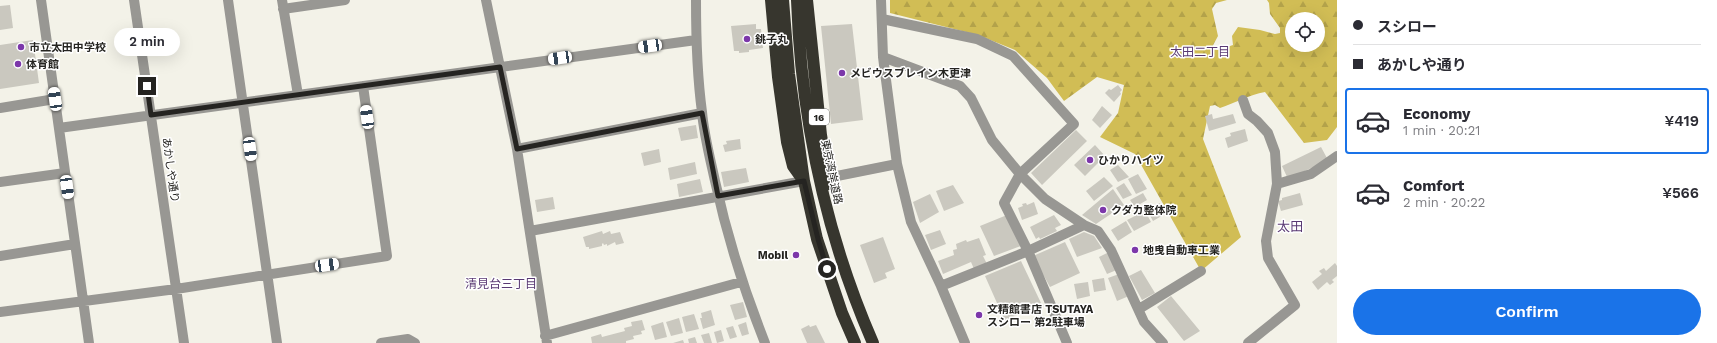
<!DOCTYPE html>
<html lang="en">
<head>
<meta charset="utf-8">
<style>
	:root { --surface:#fff; --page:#f2f2f3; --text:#2b2b33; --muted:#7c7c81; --line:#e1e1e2; --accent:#1a73e8 }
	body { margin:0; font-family:"Work Sans","Noto Sans JP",sans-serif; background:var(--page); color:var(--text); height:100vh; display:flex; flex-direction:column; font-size:15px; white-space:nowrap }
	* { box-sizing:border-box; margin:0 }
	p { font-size:13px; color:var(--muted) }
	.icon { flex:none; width:22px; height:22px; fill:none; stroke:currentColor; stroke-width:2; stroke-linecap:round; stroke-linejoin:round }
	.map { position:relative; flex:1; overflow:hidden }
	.panel { display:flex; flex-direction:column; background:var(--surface); width:380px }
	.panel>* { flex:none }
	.hud { display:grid; align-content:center; height:88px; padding:0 16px; background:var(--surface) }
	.tools { position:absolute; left:1285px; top:12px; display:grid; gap:8px }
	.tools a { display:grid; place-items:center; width:40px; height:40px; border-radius:50%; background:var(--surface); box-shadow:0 4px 16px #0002; font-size:20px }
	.end { position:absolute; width:18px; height:18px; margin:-9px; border:5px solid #252421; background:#fff; box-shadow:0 0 0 2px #fff }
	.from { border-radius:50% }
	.bubble { position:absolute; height:28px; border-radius:14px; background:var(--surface); box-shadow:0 4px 16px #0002; font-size:13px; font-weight:600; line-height:28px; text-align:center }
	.car { position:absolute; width:12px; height:24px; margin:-12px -6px; border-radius:5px; box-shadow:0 0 3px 1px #0007; background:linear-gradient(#fff 24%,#345 0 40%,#fff 0 76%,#345 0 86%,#fff 0) }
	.hud b { display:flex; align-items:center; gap:14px; height:38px; font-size:15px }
	.hud b+b { border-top:1px solid var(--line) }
	.hud i { width:10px; height:10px; background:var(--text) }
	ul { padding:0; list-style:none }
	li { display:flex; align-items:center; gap:12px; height:66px; margin:0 8px 6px; padding:0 8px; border:2px solid transparent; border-radius:4px }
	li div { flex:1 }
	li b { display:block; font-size:15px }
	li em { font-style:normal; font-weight:600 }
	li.selected { border-color:var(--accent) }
	li>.icon { width:36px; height:36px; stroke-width:1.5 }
	.primary-button { display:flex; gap:8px; margin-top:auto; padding:8px 16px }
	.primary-button a { flex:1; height:46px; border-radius:24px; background:var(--accent); color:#fff; font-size:16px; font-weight:600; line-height:46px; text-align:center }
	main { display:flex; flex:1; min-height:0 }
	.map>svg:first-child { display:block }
	.forest { fill:url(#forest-firs); fill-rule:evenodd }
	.building { fill:#cac8bf }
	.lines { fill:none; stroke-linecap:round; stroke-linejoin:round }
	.minor { stroke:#989793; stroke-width:10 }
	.highway { stroke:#37362e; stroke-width:12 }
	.route { stroke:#252421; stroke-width:5 }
	.poi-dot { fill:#7c37aa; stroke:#fff; stroke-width:1.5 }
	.labels { text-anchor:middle; stroke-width:3; stroke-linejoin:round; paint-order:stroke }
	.shield { fill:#fff; stroke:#666664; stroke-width:1 }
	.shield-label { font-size:10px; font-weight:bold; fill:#252421 }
	.poi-label { font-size:11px; font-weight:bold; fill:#252421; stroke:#fff; text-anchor:start }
	.street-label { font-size:11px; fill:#252421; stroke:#fff }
	.neighbourhood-label { font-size:12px; fill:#593973; stroke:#fff }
	.quarter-label { font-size:13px; fill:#593973; stroke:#fff }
</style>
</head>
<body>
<main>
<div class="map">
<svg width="1337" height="343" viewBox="0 0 1337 343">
	<defs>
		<pattern id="forest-firs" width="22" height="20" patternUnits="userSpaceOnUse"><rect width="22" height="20" fill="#d1bd55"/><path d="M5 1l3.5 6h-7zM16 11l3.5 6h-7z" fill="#b3a24a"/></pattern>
	</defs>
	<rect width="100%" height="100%" fill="#f3f2e8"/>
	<path class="forest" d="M890,0H1227L1216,3L1212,9L1218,36L1211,49L1218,50L1233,45L1232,36L1238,27L1260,30L1275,34L1280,33V28L1270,14L1269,3L1267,0H1337V127L1327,140L1304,143L1265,92C1249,95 1235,103 1220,108L1215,105L1210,106L1203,139L1241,237L1201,271L1135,154L1100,137L1118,113L1124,85L1097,77L1064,101L1047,78L1015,50L978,35L890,13ZM1292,19H1318V45H1292Z"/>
	<path class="building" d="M10,5L13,28L0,30V6Z
		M756,24V29H761L763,48L749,50V52L739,53V51H734L731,26Z
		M852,24L863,120L831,124L821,26Z
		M33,40L39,83L0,89V45Z
		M1118,85L1122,90L1120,92L1121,94L1114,102L1105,93L1109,89L1111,90Z
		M1102,106L1112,115L1100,128L1092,120Z
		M1212,114L1213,119L1233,114L1236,123L1209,131L1205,116Z
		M696,125L698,138L681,141L678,128Z
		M1245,129L1248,141L1228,148L1225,138L1231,136L1230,133Z
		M1076,130L1087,141L1042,185L1031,173Z
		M740,139L741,149L725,152L723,145L727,144L726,141Z
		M1095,145L1105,156L1085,176L1074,165Z
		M1321,147L1328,160L1288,179L1282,166Z
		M659,149L661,162L644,166L641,153Z
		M695,162L697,174L670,180L668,168Z
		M1118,165L1129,177L1118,182L1110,170Z
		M746,168L749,182L724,187L721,172Z
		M1138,174L1147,189L1136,194L1128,179Z
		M1104,177L1113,186L1094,201L1086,191Z
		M700,179L703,192L679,197L677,184Z
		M1124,183L1132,195L1123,199L1116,188Z
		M953,185L964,203L944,211L936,191Z
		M1113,189L1124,205L1096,224L1082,215Z
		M1143,193L1147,200L1135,207L1130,200Z
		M1300,193L1303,205L1281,211L1278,201L1282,200V198Z
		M930,194L939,212L920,223L913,202Z
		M553,197L555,209L537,212L535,200Z
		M1034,202L1038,214L1022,220L1018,208L1023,206L1022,204L1026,203L1027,205Z
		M1160,203L1165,214L1153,221L1147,210Z
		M1145,211L1151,222L1134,231L1127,220Z
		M1007,215L1021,246L994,256L980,226Z
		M1054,215L1061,225L1055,228L1057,231L1040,239L1039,237L1036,239L1030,227Z
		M1126,221L1132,232L1118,241L1111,230Z
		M940,230L946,244L931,250L925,235Z
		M602,231L603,234L610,231L611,234L620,232L624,243L616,245L615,242L607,246V244L604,245L603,243L602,244V246L589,249V247H586L583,237Z
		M1084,232L1094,236L1102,248L1077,257L1069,239Z
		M883,237L895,269L885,273L887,278L874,283L860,245Z
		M979,238L986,255L983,256L987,264L974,269L971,262L943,274L938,261L954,255L953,250L957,249L956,244L966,240L967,242Z
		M1065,242L1080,273L1050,287L1033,256Z
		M1109,252L1119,269L1107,274L1099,257Z
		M1021,261L1041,303L1005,321L985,276Z
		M1335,263L1337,266V276L1332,280L1334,282L1330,285L1327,282L1318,290L1312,282L1322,274L1319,271L1324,268L1326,271Z
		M1141,270L1155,293L1142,300L1129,276Z
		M1119,274L1129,296L1117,301L1108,278Z
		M1104,278L1106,290L1094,292L1092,280Z
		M1088,282L1090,296L1077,299L1074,284Z
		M1171,296L1200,331L1184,341L1157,307Z
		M743,302L747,317L735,320L730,305Z
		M711,310L715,325L703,329L700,318H702L701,313Z
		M694,314L699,329L686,332L682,317Z
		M679,318L683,333L671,336L666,322Z
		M642,320L645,330L641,331L642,334L633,336L634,339L626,341V343H592L591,337L601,334L602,337L625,331L624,328L632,326L631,322Z
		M663,322L667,337L655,340L651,326Z
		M746,322L749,334L742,336L738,325Z
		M809,325L810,327L816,325L825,343H807L801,329Z
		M733,326L737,337L730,339L726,328Z
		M721,330L724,341L717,343L714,332Z
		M709,333L712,343H704L701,335Z
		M695,337L697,343H689L688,339Z
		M683,340L684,343H673Z"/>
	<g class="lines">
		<path class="minor" d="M41,0L89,343
			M134,0L184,343
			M228,0L277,343
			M282,0L298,95
			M486,0L517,149L547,343
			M696,0C696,37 697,75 702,112C704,135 710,158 715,181C727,236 744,290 765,343
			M881,0L883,57L897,164L911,222L941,286L965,343
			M283,9L345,0
			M882,19L977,39L1013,56L1074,124L1020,174L1004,203L1028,251L1067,343
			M883,57L960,86L971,98L992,140L1020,174L1045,199L1084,225L1098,231L1111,250L1144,322L1163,343
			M1243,100L1248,114L1257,121L1268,133L1275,152L1277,184L1266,241L1268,258L1295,305L1248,343
			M0,108L55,99
			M59,128L696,40
			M517,149L702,113
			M827,178L897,164
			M0,182L65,173
			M1277,184L1311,174L1337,156
			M530,231L804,181
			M0,256L75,244
			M941,286L1028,251L1084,225
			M1139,309L1201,271
			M0,312L176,289L387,256L363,86
			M545,336L741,282
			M381,343L408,339L415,343"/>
		<path class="highway" d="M771,0L778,77L787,142L793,166L803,180
			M783,0L789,74L804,181L817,239L842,313L855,343
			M797,0C801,118 826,235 873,343
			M807,0L821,135L829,184"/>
	</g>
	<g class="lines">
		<path class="route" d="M147,86L151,115L500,67L517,149L702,113L718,196L804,181L818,239L827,269"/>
	</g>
	<g class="poi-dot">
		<circle cx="747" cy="39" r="4"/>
		<circle cx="21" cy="47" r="4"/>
		<circle cx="18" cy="64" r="4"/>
		<circle cx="842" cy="73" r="4"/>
		<circle cx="1090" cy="160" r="4"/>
		<circle cx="1103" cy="210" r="4"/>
		<circle cx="1135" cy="250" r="4"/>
		<circle cx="796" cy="255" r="4"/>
		<circle cx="979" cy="315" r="4"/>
	</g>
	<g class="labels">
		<rect class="shield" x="809" y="109" width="20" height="16" rx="3"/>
		<g class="shield-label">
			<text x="819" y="121">16</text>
		</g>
		<g class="poi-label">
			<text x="755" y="43">銚子丸</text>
			<text x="29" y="51">市立太田中学校</text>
			<text x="26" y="68">体育館</text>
			<text x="850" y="77">メビウスブレイン木更津</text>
			<text x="1098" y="164">ひかりハイツ</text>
			<text x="1111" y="214">クダカ整体院</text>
			<text x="1143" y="254">地曵自動車工業</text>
			<text x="788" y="259" text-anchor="end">Mobil</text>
			<text x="987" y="313">文精館書店 TSUTAYA<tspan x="987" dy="13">スシロー 第2駐車場</tspan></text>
		</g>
		<g class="street-label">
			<text transform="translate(171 170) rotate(82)" y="4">あかしや通り</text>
			<text transform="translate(832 172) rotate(78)" y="4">東京湾岸道路</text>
		</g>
		<g class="neighbourhood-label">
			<text x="1200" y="56">太田二丁目</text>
			<text x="501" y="288">清見台三丁目</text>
		</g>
		<g class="quarter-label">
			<text x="1290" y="231">太田</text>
		</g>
	</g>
</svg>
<div class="tools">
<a><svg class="icon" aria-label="locate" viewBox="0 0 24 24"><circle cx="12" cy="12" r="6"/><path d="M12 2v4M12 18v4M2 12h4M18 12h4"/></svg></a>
</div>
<i class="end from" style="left:827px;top:269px"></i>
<i class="end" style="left:147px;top:86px"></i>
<div class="bubble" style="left:114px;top:28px;width:66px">2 min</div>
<i class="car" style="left:650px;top:46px;rotate:262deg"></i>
<i class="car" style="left:560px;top:58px;rotate:262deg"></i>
<i class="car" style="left:55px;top:99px;rotate:352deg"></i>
<i class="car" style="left:367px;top:117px;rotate:352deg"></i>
<i class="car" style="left:250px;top:149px;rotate:172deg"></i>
<i class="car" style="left:67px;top:187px;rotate:172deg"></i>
<i class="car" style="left:327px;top:265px;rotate:82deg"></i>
</div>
<section class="panel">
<div class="hud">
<b><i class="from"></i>スシロー</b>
<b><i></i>あかしや通り</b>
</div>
<ul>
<li class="selected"><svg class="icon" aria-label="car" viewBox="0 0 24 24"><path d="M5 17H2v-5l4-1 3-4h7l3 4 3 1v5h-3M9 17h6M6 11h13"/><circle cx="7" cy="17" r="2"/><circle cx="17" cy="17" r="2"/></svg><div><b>Economy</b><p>1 min · 20:21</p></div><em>¥419</em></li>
<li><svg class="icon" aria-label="car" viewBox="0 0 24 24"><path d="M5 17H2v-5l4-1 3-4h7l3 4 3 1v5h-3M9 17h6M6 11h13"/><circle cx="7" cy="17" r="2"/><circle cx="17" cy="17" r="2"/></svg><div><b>Comfort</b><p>2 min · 20:22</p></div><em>¥566</em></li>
</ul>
<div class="primary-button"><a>Confirm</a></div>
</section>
</main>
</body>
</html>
